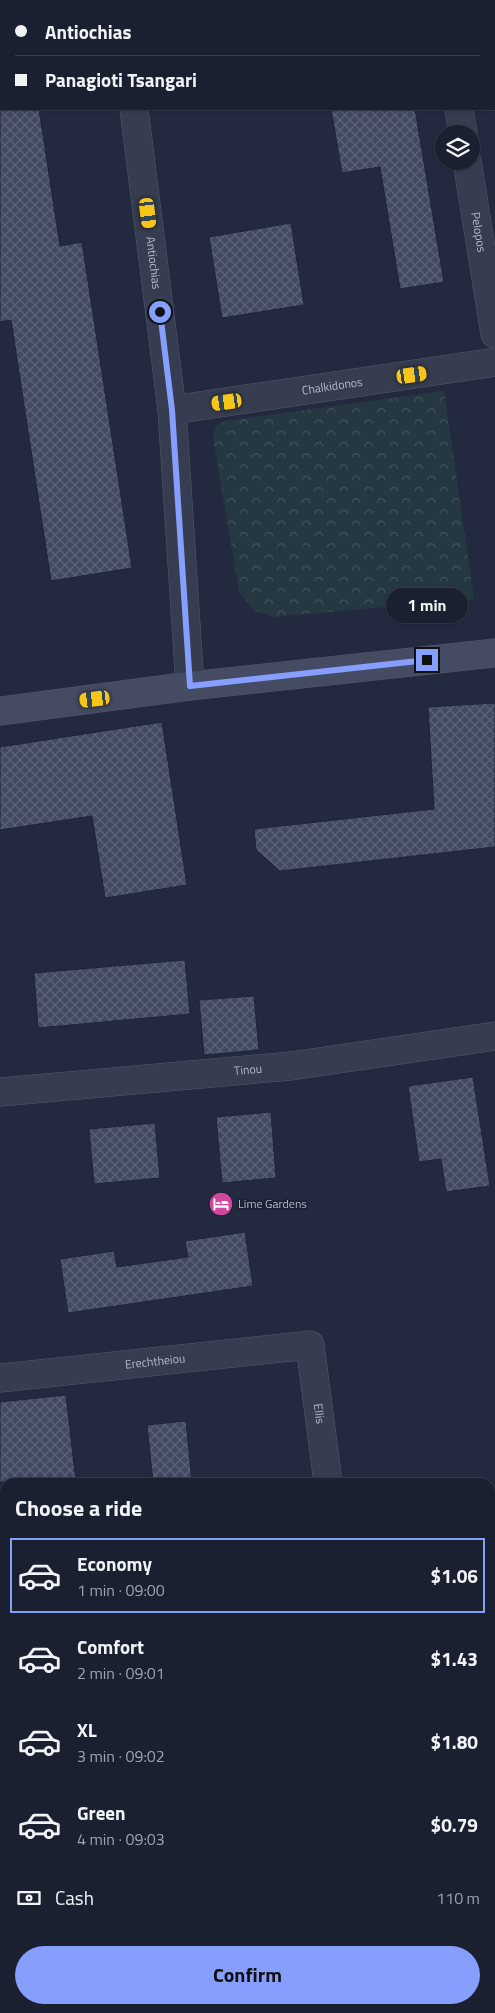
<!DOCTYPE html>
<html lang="en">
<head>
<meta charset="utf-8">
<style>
	:root { --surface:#1a2030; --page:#232838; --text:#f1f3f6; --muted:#9fa3ab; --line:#383e4c; --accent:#869efd }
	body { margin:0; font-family:"Titillium Web",sans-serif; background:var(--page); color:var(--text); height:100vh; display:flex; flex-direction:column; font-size:19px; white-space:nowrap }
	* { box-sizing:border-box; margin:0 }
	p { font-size:16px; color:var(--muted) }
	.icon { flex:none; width:28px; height:28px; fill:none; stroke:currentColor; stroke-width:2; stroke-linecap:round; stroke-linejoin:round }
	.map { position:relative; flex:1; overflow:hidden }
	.details { position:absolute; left:0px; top:1478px; width:495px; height:536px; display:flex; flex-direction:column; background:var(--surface); border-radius:15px 15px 0 0; box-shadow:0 1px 4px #0004,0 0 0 1px var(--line) }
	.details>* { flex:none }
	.banner { position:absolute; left:0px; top:0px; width:495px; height:110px; box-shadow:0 1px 4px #0004,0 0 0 1px var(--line); display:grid; align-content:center; height:110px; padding:0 15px; background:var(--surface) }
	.tools { position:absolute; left:435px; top:125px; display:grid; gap:10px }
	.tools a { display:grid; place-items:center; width:45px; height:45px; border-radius:50%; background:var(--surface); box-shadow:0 1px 4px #0004,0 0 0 1px var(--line); font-size:25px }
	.end { position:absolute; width:22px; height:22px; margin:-11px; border:6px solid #869efd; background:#111; box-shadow:0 0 0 2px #111 }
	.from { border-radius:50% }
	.bubble { position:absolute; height:35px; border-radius:18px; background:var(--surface); box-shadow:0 1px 4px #0004,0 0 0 1px var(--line); font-size:16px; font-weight:700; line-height:35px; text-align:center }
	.car { position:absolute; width:15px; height:30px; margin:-15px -8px; border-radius:6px; box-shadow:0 0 4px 1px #0007; background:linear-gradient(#f5c518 24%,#345 0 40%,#f5c518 0 76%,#345 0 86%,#f5c518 0) }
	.banner b { display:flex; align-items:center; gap:18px; height:48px; font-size:19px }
	.banner b+b { border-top:1px solid var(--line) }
	.banner i { width:12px; height:12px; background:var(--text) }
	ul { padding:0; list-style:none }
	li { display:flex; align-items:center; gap:15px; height:75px; margin:0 10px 8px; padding:0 5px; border:2px solid transparent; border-radius:0px }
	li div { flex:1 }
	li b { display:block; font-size:19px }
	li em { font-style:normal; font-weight:700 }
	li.active { border-color:var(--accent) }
	li>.icon { width:45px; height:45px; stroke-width:1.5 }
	h2 { padding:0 15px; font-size:22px; line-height:60px }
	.pay { display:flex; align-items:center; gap:12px; height:55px; padding:0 15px; font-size:19px }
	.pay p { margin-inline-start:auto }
	.action { display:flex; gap:10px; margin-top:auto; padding:10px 15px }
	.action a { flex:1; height:58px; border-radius:30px; background:var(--accent); color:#111; font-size:20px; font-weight:700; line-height:58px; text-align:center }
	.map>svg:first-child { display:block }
	.park { fill:url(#park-crowns) }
	.building { fill:url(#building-cross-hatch); stroke:#1e2437 }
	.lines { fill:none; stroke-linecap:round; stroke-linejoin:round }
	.street-casing { stroke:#52586a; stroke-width:29 }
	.secondary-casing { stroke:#52586a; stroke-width:29 }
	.street { stroke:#373d50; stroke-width:28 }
	.secondary { stroke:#454b63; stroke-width:28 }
	.route { stroke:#869efd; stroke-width:6 }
	.labels { text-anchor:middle; stroke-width:4; stroke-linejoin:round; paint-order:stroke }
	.street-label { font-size:12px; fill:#b4b8ca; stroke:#1c2235 }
	.poi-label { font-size:12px; fill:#b4b8ca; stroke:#1c2235; text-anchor:start }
</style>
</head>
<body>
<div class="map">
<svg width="495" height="2013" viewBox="0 0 495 2013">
	<defs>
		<pattern id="park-crowns" width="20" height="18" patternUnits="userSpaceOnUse" patternTransform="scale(1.25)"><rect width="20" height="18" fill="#253841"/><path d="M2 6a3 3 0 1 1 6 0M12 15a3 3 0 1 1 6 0" fill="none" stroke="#42535b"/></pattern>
		<pattern id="building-cross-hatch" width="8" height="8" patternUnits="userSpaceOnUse" patternTransform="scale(1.25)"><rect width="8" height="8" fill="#424962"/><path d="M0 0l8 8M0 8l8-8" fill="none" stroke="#5b6177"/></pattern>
	</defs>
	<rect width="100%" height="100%" fill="#232a40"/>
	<path class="park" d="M444,391L474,599L273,617L254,610L239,592L213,437L216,426L225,421Z"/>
	<path class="building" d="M0,109H39L60,246L82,242L132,568L51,581L11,320L0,322Z
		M331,109H415L444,282L400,289L380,167L342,173Z
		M291,223L304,305L222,318L209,237Z
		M495,703V847L280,871L256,850L254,829L434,809L428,707Z
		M162,722L187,885L105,898L92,816L0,830V747Z
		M185,960L190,1014L38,1028L34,973Z
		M254,996L259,1050L204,1055L199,1000Z
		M473,1077L490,1186L446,1192L441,1159L419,1162L408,1086Z
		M271,1112L276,1178L222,1183L216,1117Z
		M155,1123L160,1178L94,1184L89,1129Z
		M245,1232L253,1286L68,1313L60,1259L114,1251L117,1267L188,1257L185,1241Z
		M66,1395L76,1482H0V1402Z
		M186,1421L192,1482H153L147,1425Z"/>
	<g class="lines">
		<g class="street-casing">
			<g id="street">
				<path d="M118,0V1"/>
				<path d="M442,0V1"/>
				<path id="s1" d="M134,109L172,410L190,686"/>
				<path d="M459,109L463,134"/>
				<path id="s2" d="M467,161L495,334"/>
				<path id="s3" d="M172,410L495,362"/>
				<path id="s4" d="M0,1092L291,1066L495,1036"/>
				<path id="s5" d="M0,1378L310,1345L328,1482"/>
				<path d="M490,1848L495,1847"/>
				<path d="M0,1905L5,1904"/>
			</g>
		</g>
		<g class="secondary-casing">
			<path id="secondary" d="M0,711L190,686L495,653"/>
		</g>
		<use href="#street" class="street"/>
		<use href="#secondary" class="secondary"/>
	</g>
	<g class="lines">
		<path class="route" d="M160,312L172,410L190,686L427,660"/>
	</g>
	<defs>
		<g id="hotel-disc" transform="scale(1.25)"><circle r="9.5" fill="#d1479c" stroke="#1c2235"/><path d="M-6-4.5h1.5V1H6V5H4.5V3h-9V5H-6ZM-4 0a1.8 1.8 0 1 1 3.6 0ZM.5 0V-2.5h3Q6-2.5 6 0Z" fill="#fff"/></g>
	</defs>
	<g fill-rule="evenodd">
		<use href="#hotel-disc" x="221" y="1204"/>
	</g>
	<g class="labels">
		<g class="street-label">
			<text dy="4" stroke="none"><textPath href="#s2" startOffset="72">Pelopos</textPath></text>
			<text dy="4" stroke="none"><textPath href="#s1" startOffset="155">Antiochias</textPath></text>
			<text dy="4" stroke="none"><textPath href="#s3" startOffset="162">Chalkidonos</textPath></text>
			<text dy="4" stroke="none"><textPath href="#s4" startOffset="249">Tinou</textPath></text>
			<text dy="4" stroke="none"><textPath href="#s5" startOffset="156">Erechtheiou</textPath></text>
			<text dy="4" stroke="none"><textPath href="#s5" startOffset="381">Ellis</textPath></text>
		</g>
		<g class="poi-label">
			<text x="238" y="1208">Lime Gardens</text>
		</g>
	</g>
</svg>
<div class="tools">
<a><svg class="icon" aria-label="layers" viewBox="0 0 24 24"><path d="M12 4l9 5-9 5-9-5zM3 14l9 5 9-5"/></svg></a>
</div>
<i class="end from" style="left:160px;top:312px"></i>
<i class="end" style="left:427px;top:660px"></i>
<div class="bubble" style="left:386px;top:588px;width:82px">1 min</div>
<i class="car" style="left:148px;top:213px;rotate:173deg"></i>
<i class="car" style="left:412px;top:375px;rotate:82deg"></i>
<i class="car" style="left:227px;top:402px;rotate:262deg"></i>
<i class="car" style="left:95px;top:699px;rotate:263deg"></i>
<div class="banner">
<b><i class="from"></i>Antiochias</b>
<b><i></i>Panagioti Tsangari</b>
</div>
<section class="details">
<h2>Choose a ride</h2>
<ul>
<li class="active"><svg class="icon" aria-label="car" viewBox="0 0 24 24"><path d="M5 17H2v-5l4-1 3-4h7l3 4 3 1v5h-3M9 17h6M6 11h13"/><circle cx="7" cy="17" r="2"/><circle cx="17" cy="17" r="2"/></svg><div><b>Economy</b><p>1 min · 09:00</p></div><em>$1.06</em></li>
<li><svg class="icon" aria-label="car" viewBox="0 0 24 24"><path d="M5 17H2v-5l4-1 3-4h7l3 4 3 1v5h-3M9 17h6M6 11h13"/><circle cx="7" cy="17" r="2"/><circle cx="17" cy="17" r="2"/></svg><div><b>Comfort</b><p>2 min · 09:01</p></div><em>$1.43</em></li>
<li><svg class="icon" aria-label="car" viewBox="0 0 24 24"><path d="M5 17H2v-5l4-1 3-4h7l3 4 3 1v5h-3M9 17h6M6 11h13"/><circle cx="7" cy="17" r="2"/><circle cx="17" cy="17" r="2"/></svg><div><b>XL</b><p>3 min · 09:02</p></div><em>$1.80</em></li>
<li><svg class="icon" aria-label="car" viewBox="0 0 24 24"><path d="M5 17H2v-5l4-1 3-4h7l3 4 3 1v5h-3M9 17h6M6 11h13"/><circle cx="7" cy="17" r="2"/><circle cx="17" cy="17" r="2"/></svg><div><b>Green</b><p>4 min · 09:03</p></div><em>$0.79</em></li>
</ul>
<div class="pay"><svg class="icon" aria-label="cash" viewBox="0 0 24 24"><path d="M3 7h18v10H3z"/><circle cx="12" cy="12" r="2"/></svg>Cash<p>110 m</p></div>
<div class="action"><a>Confirm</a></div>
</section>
</div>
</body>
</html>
